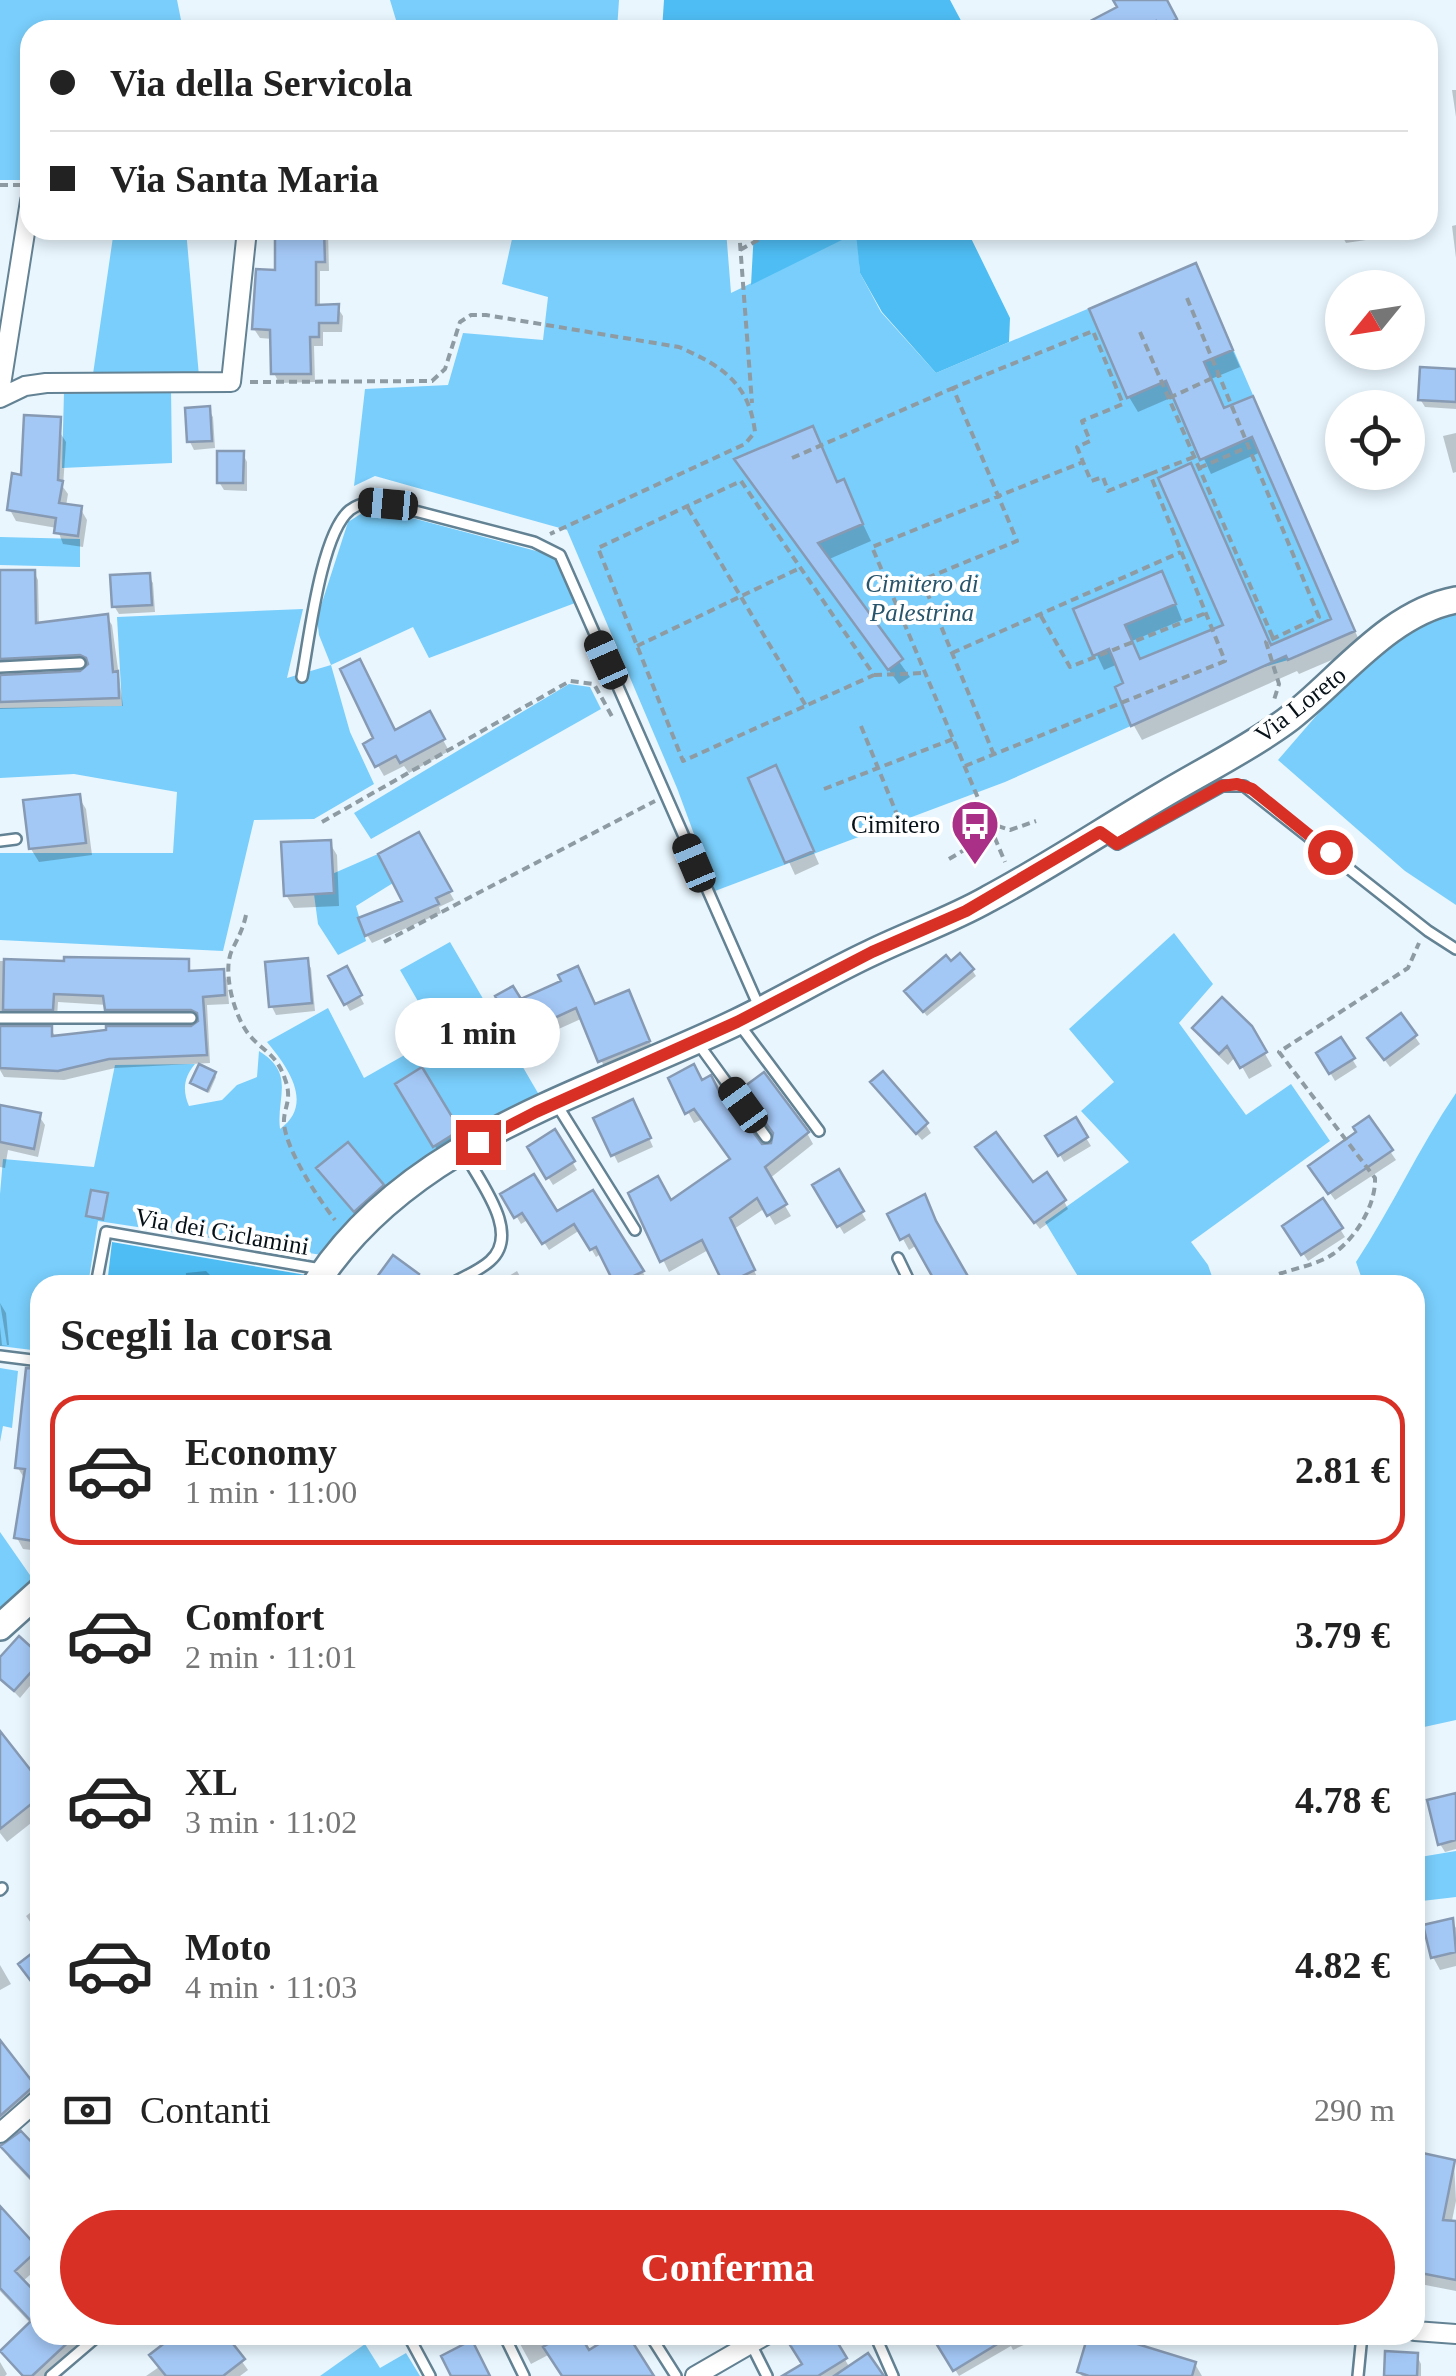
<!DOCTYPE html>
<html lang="it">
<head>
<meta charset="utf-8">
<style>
	:root { --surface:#fff; --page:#f6f6f6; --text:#222; --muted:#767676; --line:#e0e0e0; --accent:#d93025 }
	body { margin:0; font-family:"Times New Roman",serif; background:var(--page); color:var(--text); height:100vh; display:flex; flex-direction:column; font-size:38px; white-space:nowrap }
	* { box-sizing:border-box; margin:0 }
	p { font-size:32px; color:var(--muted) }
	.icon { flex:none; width:55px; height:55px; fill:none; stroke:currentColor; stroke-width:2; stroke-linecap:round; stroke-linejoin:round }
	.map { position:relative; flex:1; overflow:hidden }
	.drawer { position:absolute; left:30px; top:1275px; width:1395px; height:1070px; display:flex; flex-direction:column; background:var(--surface); border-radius:30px; box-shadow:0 5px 15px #0003 }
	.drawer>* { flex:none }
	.guide { position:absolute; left:20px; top:20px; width:1418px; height:220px; border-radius:30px; box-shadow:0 5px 15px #0003; display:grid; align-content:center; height:220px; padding:0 30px; background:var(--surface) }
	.needle { width:65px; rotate:240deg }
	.tools { position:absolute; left:1325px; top:270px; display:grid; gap:20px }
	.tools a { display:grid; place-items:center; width:100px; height:100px; border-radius:50%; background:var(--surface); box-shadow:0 5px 15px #0003; font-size:50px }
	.end { position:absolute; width:45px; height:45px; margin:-22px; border:12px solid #d93025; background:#fff; box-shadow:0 0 0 5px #fff }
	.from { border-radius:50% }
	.bubble { position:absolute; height:70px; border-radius:35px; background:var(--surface); box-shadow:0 5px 15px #0003; font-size:32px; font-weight:700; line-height:70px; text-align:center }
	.car { position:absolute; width:30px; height:60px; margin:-30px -15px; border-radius:12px; box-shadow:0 0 8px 2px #0007; background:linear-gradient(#222 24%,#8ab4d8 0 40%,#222 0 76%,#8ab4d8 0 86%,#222 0) }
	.guide b { display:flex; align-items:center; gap:35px; height:95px; font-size:38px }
	.guide b+b { border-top:2px solid var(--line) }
	.guide i { width:25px; height:25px; background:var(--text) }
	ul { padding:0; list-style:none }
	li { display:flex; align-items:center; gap:30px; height:150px; margin:0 20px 15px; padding:0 10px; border:5px solid transparent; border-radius:30px }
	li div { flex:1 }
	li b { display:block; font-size:38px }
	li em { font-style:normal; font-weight:700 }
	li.selected { border-color:var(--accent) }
	li>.icon { width:90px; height:90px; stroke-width:1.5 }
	h2 { padding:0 30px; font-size:45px; line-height:120px }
	.pay { display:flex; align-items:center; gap:25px; height:110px; padding:0 30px; font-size:38px }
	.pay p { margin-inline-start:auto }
	.button { display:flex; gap:20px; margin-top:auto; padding:20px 30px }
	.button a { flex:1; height:115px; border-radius:60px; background:var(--accent); color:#fff; font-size:40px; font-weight:700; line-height:115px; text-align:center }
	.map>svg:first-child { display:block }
	.green { fill:#79cefb }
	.forest { fill:#4ebdf3 }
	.shadow { fill:#0003 }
	.building { fill:#a4c8f6; stroke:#879ab3; stroke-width:2.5 }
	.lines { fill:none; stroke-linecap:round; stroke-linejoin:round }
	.lane-casing { stroke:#638293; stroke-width:14 }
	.street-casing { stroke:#638293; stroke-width:22 }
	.secondary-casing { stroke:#638293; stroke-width:30 }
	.path { stroke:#8f9ba3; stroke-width:4; stroke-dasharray:8 5; stroke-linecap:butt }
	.lane { stroke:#fff; stroke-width:9 }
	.street { stroke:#fff; stroke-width:18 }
	.secondary { stroke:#fff; stroke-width:25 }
	.route { stroke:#d93025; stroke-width:12 }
	.labels { text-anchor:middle; stroke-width:8; stroke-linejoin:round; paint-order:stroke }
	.park-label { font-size:25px; font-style:italic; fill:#28556c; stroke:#fff }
	.street-label { font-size:25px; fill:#061118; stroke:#fff }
	.poi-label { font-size:25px; fill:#061118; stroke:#fff; text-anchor:end }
</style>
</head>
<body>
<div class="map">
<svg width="1456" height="2376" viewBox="0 0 1456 2376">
	<rect width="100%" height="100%" fill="#e9f6fe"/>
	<path class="green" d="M0,0H177L183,30H30V156L24,180H0Z
		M390,0H619L617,30H399Z
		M114,230H186L199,376L93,374Z
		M514,230H726L731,293L857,232L860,273L881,312L936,373L1196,263L1355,631L1288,660L1261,668L1005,782L715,891L677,788L567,530L375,476L354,486L365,389L448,385L463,333L543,340L548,297L502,284Z
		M171,389L172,463L62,468L64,392Z
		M367,510H382L555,556L575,603L429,658L413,627L331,665L350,732L374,784L314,819L254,820L223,951L0,940V853H173L177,792L74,774L0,778V708L122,706L117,617L303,609L287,678L331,665L319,635L317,618L348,522Z
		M0,537L80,539V567L0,565Z
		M1456,612V905L1405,871L1278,760L1335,694L1397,641L1426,621Z
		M569,684L590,687L601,709L371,839L354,813Z
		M378,854L393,883L356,906L366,941L338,955L318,924L314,894L333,893L332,874Z
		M1174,933L1213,984L1179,1023L1246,1115L1291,1084L1330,1141L1191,1242L1208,1265L1215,1285H1067L1079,1278L1045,1222L1129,1162L1081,1111L1114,1082L1069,1029Z
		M450,942L542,1100L489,1124L400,1176L322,1255L98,1221L88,1285H40V1351L0,1346V1194L3,1159L94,1167L115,1065L195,1064C184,1077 182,1090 189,1106L222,1100L237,1085L257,1077L259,1051C296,1074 276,1097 280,1129C315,1104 287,1066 267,1042L328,1008L364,1078L438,1036L400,970Z
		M1456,1093V1720L1415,1729V1285H1364L1356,1262C1393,1206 1418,1149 1456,1093Z
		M0,1368L18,1371L12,1428L3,1426L0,1442Z
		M0,1532L32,1578L0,1610Z
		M1415,1827L1420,1857L1456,1851V1897L1422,1901L1420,1891L1415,1892Z
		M365,2344L380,2368L406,2353L420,2376H320Z"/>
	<path class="forest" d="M664,0H950L966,30H662Z
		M754,230H967L1010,318L1009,342L936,373L882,312L860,273L856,233L751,285Z
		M112,1242L306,1275L299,1285H107Z"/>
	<path class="shadow" d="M1116,0H1164L1180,30H1076L1121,9Z
		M1452,90H1456V117Z
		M1456,225V258L1452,226Z
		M279,230H328L329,271H320V307H337L343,316L342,332H323V346H314L315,382L279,383L274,373L273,339L260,338L254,329L277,273Z
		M1339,230H1420V232L1346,243Z
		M1195,266L1240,367L1211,379L1225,410L1261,415L1362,647L1299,674L1297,671L1142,740L1133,724L1126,684L1118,664L1104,670L1076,610L1170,590L1182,620L1132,641L1141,662L1227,627L1198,482L1272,647L1334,620L1261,452L1211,474L1175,396L1138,412L1129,397Z
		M1456,371V409L1425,407L1420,399Z
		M208,409L213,417L215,448L194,450L190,442Z
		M59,431L66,442L63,487L68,494L66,506L80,508L87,520L83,547L63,544L57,528L16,521L10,510L23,478Z
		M1456,433V472L1453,473L1443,436Z
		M243,454L247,462V491L224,490L219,482Z
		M747,476L838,484L843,482L871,541L827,560L910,677L899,684Z
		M0,572H34L38,580L39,625L107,617L112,625L123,706L0,709V678L81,674L91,665L0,669Z
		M148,575L153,583L155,612L119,614L114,606Z
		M429,714L449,751L409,773L404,766L384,776L366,745Z
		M751,779L782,781L819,864L795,875Z
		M78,796L86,809L92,855L39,862L31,849Z
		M418,836L454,900L439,907L441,913L372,943L367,935L406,902Z
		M329,842L337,855L339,906L294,908L286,895Z
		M306,960L311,968L315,1011L276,1015L272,1007Z
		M0,961H187L192,983L191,969L192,973L222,971L227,980L229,1004L207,1005L210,1063L115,1068L64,1080L4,1077L0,1070V1029H51L56,1038L192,1029L199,1018L187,998L183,1000L193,1018H112L107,1005L58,1002L57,1018H4L0,1024Z
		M951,965L972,970L976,976L927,1016L911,997Z
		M346,969L364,1004L350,1011L331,977Z
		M498,997L520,1002L595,1007L634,1004L654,1052L606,1071L583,1018L541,1037L548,1049L534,1058Z
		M1401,1017L1420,1044L1390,1067L1375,1047Z
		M1196,1028H1250L1272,1066L1249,1079L1236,1056L1228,1065L1203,1041Z
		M1340,1040L1357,1067L1335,1081L1319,1054Z
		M421,1071L465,1144L442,1158L398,1085Z
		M214,1074L216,1077L209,1093L193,1083Z
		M883,1074L926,1125L931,1133L922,1140L878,1090Z
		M702,1083L758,1144L766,1148L807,1133L813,1144L769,1179L791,1216L775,1225L765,1208L734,1229L759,1281L751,1285H727L710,1249L669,1272L631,1194L670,1204L732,1160L703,1119L694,1123L688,1112Z
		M0,1108L39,1116L45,1125L38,1157L8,1150L5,1168L0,1167Z
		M637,1110L653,1147L618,1163L596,1119Z
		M1368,1119L1396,1160L1335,1200L1316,1174Z
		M1075,1120L1091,1146L1064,1162L1049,1136Z
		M555,1133L577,1170L553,1185L530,1148Z
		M983,1156L1064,1201L1068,1209L1040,1229Z
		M320,1169L382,1186L389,1199L362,1223Z
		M838,1173L866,1220L844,1234L816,1186Z
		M592,1193L647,1279L636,1285H618L602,1253L596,1257L580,1230L549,1250L529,1219L521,1224L504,1195L556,1214Z
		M106,1196L104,1221L90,1218L88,1215Z
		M924,1197L972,1285H940L917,1245L909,1250L890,1215Z
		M1323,1202L1345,1237L1308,1261L1285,1226Z
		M206,1271L220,1285H185L186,1273Z
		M517,1271L525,1285H494Z
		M716,1275L721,1285H692Z
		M110,1279L135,1282L137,1285H109Z
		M0,1303L6,1313L9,1345L0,1346V1327L2,1345H7Z
		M40,1383V1551L23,1549L17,1538L24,1478L18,1468Z
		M40,1659V1674L20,1698L0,1677V1661Z
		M0,1743L40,1786V1816L7,1842L0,1833Z
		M1456,1796V1849L1445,1852L1440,1844Z
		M40,1905V1936L26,1916Z
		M1452,1921L1456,1928V1966L1440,1970L1433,1957Z
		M0,1965L11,1984L0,1990Z
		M7,2054L40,2098L0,2133V2059Z
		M3,2147L40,2155V2191L9,2158Z
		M1454,2162L1456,2201L1448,2240L1456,2241V2291L1415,2283V2182Z
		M0,2210L40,2255V2266L22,2282L40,2301V2335H94L51,2376H22L2,2351L31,2324L0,2291Z
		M168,2335H223L248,2370L240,2376H146L159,2367L172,2340Z
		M533,2335H577L588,2353L617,2335H625L650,2376H565L550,2354L531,2364L519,2342Z
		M811,2335H830L850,2368L881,2376H786L805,2365Z
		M888,2335H914L893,2344Z
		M942,2335H1027L1030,2342L1013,2350L1011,2346L959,2376L936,2339Z
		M1090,2335L1195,2364L1202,2376H1082L1079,2372Z
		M1417,2356L1421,2364V2376H1386Z
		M0,2362L7,2374L5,2376H0Z"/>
	<path class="building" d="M1113,0H1167L1177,19L1160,28L1156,21L1139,30H1073L1117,7Z
		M275,230H324L325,262H316V305L339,304L338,323H319V337H310L311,374H271L270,330L252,329L256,269L275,270Z
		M1196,263L1233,350L1204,362L1224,408L1253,396L1355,631L1288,660L1286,656L1131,726L1115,687L1123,683L1109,649L1093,656L1073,609L1162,571L1176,604L1125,625L1140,659L1223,625L1158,478L1191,463L1271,645L1331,619L1252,437L1200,460L1166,381L1127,398L1089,309Z
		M1420,367L1456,369V402L1418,400Z
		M210,406L212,441L187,442L185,408Z
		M24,415L61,417L58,480L63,481L59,503L82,506L78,536L54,533L56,518L7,510L12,473L21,475Z
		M813,426L837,482L844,479L863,524L818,543L903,659L888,670L734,459Z
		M217,451H244L243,483H217Z
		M0,570H35L36,623L108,614L113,672L118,671L119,698L0,702V675L80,671L88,664L86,658L80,655L0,659Z
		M150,573L152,605L112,607L110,575Z
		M360,659L395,730L430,711L445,739L400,763L396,756L375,767L363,744L373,738L340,669Z
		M776,765L814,851L785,863L748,778Z
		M80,794L86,843L29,849L23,800Z
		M419,832L452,891L436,898L439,904L365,936L358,918L402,901L378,854Z
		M331,840L334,893L284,896L281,842Z
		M960,953L974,969L923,1012L904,991L946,955L951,961Z
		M64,957L189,959V971L224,969L225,995L203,997L207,1055L109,1059L58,1071L0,1068V1026H52V1036L106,1030V1026H191L198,1021L197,1013L191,1010H105L103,996L54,994L53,1010H3L4,959L64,961Z
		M308,958L312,1003L269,1007L265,962Z
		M347,966L362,995L344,1005L328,976Z
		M578,966L595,1004L629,990L650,1041L598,1062L576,1008L537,1026L544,1038L525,1049L495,996L513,986L521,999L561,981L558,975Z
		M1222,997L1252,1026L1267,1052L1240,1068L1227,1046L1219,1054L1192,1028Z
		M1401,1013L1417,1035L1384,1060L1367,1038Z
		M1341,1037L1355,1058L1329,1074L1316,1053Z
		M199,1064L216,1072L207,1091L190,1083Z
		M694,1064L702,1080L711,1075L724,1101L728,1098L762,1144L771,1143L773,1133L741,1089L764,1072L809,1132L765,1167L787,1204L767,1216L757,1198L730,1218L755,1270L724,1285L702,1240L660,1262L628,1193L658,1176L671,1200L730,1159L694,1109L685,1114L668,1078Z
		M422,1067L460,1130L433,1147L395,1084Z
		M883,1071L928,1123L916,1134L870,1082Z
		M633,1099L651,1138L611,1156L593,1118Z
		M0,1105L41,1113L34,1149L0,1142Z
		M1369,1116L1393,1150L1328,1194L1308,1166L1356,1132L1353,1127Z
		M1076,1117L1088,1137L1058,1156L1045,1136Z
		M555,1129L575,1161L546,1179L527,1147Z
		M996,1132L1033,1182L1047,1172L1066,1200L1034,1223L975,1147Z
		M348,1142L384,1185L354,1212L316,1168Z
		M839,1169L864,1211L837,1227L812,1185Z
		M534,1174L557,1211L593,1190L644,1271L615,1285L596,1247L590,1250L574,1224L542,1244L522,1213L514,1218L500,1194Z
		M91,1190L108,1193L103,1219L86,1216Z
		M925,1194L936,1221L973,1285H937L909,1235L900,1240L887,1214Z
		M1323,1198L1343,1228L1301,1255L1282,1226Z
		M393,1255L419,1274L412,1285H371Z
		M26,1368L40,1369V1542L14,1538L25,1469L15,1468Z
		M19,1636L40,1655V1662L14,1691L0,1679V1657Z
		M0,1731L40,1782V1797L0,1829Z
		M1456,1793V1840L1438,1845L1427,1800Z
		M1453,1918L1456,1952L1431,1958L1423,1925Z
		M40,1947V1993L18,1964Z
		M0,2040L35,2085L0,2116Z
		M21,2131L40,2151V2188L0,2146Z
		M1418,2152L1455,2160L1443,2220L1456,2221V2280L1415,2272V2169Z
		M0,2206L39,2249L15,2271L40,2297V2335H76L32,2376H23L0,2351L31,2321L0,2288Z
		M175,2335H226L245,2359L223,2376H166L149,2355Z
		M562,2335H580L589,2350L613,2335H628L654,2376H562L543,2347Z
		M807,2335H833L847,2358L818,2376H782L802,2364L790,2345Z
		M931,2335H1012L953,2371Z
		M1088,2335H1108L1196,2362L1192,2376H1089L1077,2372Z
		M472,2340L490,2376H451L441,2356Z
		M1385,2351L1418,2353L1417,2376H1384Z
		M868,2353L884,2376H834Z"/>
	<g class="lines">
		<g class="lane-casing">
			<path id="lane" d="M0,667L80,663
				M302,677C309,640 321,533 350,510C362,501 374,502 388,504L534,542L560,555L760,1009
				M1102,834L1117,844L1222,786H1244L1428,931L1456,949
				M0,841L16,839
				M0,1018H191
				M739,1024L819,1131
				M697,1042L766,1137
				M557,1105L635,1230
				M898,1258L911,1285
				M96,1285L106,1232L321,1269
				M449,1285C463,1277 479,1271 490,1261C522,1233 479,1181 465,1154
				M0,1356L40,1361
				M0,1890L2,1888
				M408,2335L430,2376
				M504,2335L524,2376
				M650,2335L676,2376
				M875,2335L893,2376
				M751,2344L767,2376
				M51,2376L99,2335
				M1358,2376L1362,2335"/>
		</g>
		<g class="street-casing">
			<path id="street" d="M0,391L30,201
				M0,398L25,386L46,383L231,382L247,230
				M0,2133L40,2098
				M1415,2331L1456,2334
				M695,2376L766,2335"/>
		</g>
		<g class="secondary-casing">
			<path id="secondary" d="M315,1285C408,1139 590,1093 737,1022C783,1000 826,974 871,953C910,934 951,920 988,899C1048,867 1105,829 1163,795C1203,771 1248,749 1286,721C1339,681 1387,613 1456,600
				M0,1627L40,1591"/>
		</g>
		<path class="path" d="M0,185H20
			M739,230L752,403
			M740,250L776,230
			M1187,298L1319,617L1266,642L1279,684L1274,700
			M1140,332L1273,638
			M250,382L432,381L445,369L460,322L471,315H486L679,347C722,366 749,383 755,432L745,444L550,534
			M1169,398L1219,375
			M792,458L953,388
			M1199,468L1248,447
			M1150,474L1194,457
			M741,481L874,675L683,761L598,548Z
			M688,508L806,706
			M1041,616L1070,667L1206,613
			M637,646L800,568
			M952,653L1181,552
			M874,675L924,673
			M861,726L898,817
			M994,755L922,580L1017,541L953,388L1093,331L1123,404L1082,421L1090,441L1077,447L1083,462
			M965,766L1225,661L1150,474L1108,491L1103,477L1091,481L1083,462L872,547L1005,862
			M824,789L953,739
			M322,822L570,681L594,684L614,720
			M949,859L981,840L989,823L1010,830L1036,821
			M246,915C243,929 238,938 232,950C222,971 234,1014 247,1032C261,1051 276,1052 285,1079C293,1101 283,1107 284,1124C287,1152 318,1198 335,1220
			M384,942L655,801
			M1279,1274C1296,1268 1319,1264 1333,1254C1356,1238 1376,1205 1375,1178L1279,1052L1408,968L1419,943"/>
		<use href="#lane" class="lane"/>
		<use href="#street" class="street"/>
		<use href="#secondary" class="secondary"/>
	</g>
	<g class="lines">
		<path class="route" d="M478,1142L536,1112L737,1022L872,952L966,911L1100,832L1117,844L1222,786L1237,784L1252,789L1330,852"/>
	</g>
	<defs>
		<g id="bus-pin" transform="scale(2.5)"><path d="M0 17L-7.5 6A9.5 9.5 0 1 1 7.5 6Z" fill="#a93086" stroke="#fff"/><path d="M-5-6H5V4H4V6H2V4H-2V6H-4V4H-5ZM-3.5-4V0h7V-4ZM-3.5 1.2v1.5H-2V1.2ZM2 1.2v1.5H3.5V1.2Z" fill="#fff"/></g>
	</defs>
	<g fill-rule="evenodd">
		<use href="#bus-pin" x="975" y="824"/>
	</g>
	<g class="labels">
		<g class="park-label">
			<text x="922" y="592">Cimitero di<tspan x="922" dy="29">Palestrina</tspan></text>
		</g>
		<g class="street-label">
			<text transform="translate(1300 704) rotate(-38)" y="9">Via Loreto</text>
			<text transform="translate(222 1231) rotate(10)" y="9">Via dei Ciclamini</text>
		</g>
		<g class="poi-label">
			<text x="940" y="833">Cimitero</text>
		</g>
	</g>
</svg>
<div class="tools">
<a><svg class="needle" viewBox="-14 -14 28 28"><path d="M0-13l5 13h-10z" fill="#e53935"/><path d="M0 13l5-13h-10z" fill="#767676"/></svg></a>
<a><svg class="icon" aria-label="locate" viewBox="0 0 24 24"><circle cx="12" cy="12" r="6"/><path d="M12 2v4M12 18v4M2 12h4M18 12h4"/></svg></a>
</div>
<i class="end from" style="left:1330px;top:852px"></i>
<i class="end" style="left:478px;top:1142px"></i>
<div class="bubble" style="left:395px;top:998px;width:165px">1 min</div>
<i class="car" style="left:388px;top:504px;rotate:275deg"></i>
<i class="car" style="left:606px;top:660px;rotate:336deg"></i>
<i class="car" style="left:694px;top:863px;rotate:337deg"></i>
<i class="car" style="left:743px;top:1105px;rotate:324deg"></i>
<div class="guide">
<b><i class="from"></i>Via della Servicola</b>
<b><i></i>Via Santa Maria</b>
</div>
<section class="drawer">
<h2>Scegli la corsa</h2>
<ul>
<li class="selected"><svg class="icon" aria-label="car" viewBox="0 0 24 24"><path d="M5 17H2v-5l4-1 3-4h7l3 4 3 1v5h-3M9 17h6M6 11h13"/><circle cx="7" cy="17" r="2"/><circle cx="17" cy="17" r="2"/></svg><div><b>Economy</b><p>1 min · 11:00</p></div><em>2.81 €</em></li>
<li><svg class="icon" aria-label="car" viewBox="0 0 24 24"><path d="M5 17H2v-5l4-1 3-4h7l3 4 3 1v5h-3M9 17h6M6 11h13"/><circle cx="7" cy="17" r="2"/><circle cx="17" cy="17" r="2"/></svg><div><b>Comfort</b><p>2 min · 11:01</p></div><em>3.79 €</em></li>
<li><svg class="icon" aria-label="car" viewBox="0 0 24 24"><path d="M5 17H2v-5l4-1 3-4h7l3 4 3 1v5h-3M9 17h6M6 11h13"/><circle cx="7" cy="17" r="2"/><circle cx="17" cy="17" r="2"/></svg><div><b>XL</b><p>3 min · 11:02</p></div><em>4.78 €</em></li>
<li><svg class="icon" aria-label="car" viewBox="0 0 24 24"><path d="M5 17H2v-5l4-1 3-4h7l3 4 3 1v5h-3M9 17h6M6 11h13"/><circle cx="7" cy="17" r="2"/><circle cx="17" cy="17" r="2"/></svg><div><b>Moto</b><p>4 min · 11:03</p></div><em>4.82 €</em></li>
</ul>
<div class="pay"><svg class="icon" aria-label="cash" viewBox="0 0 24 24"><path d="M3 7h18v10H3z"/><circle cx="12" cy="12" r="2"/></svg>Contanti<p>290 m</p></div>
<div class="button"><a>Conferma</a></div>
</section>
</div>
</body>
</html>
